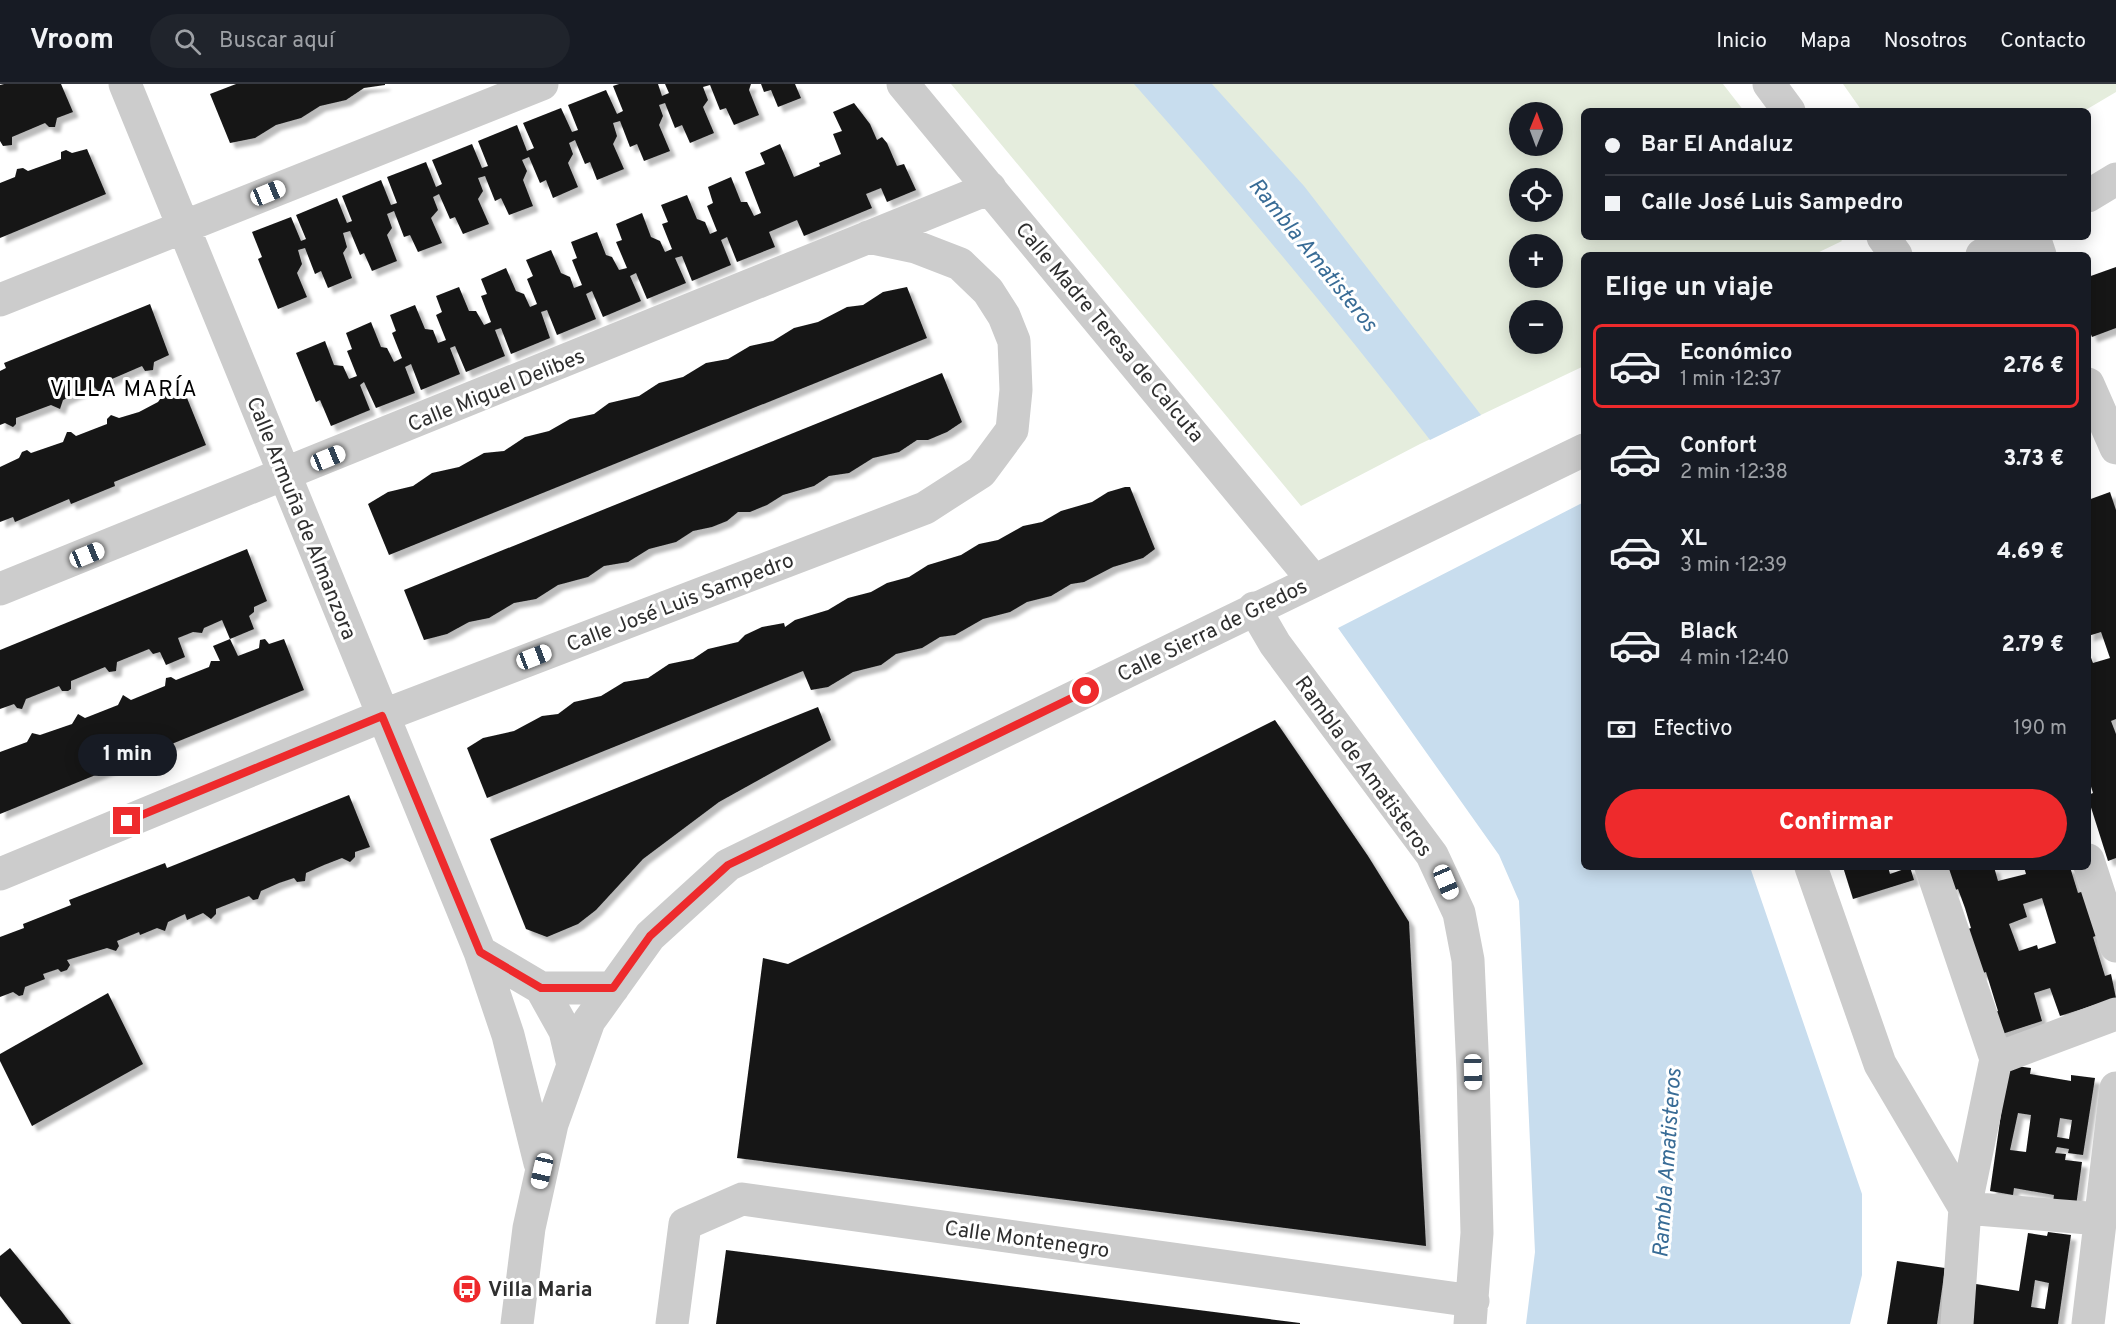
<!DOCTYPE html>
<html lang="es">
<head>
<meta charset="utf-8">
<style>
	:root { --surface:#171b24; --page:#20242c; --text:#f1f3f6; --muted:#9ea1a6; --line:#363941; --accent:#ee2a2c }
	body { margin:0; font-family:Overpass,sans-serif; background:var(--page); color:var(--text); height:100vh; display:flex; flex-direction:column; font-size:22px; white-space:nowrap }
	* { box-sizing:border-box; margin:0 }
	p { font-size:20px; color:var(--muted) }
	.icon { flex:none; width:33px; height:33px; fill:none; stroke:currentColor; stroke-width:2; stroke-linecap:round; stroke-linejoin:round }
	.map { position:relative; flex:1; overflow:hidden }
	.side { position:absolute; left:1581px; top:168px; width:510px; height:618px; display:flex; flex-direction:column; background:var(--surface); border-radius:9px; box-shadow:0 3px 15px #0003 }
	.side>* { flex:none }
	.top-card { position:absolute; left:1581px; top:24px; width:510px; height:132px; border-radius:9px; box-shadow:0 3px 15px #0003; display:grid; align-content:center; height:132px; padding:0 24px; background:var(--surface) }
	.needle { width:39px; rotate:1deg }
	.buttons { position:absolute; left:1509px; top:18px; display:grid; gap:12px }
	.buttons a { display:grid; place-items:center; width:54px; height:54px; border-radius:50%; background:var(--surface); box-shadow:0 3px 15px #0003; font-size:30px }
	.end { position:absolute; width:27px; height:27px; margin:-14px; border:8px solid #ee2a2c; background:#fff; box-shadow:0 0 0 3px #fff }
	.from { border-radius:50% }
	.bubble { position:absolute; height:42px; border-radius:21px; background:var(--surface); box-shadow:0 3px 15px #0003; font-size:20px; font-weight:800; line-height:42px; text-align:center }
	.car { position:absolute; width:18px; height:36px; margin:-18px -9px; border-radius:8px; box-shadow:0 0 4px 2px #0007; background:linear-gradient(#fff 24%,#345 0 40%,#fff 0 76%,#345 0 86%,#fff 0) }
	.top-card b { display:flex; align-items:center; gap:21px; height:57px; font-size:22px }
	.top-card b+b { border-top:2px solid var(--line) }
	.top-card i { width:15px; height:15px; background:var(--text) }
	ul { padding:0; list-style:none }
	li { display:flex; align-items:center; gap:18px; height:84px; margin:0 12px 9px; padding:0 12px; border:3px solid transparent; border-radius:9px }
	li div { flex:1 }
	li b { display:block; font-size:22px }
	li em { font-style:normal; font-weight:800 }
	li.selected { border-color:var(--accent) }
	li>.icon { width:54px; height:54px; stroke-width:1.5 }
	h2 { padding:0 24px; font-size:27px; line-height:72px }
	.pay { display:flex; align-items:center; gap:15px; height:66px; padding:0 24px; font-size:22px }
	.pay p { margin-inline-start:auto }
	.button { display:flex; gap:12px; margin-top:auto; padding:12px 24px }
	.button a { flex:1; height:69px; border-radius:36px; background:var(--accent); color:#fff; font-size:24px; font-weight:800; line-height:69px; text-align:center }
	header { display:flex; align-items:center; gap:36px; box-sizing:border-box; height:84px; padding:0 30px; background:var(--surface); border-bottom:2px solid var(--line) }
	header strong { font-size:28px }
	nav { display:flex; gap:33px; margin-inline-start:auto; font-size:21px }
	.search { width:420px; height:54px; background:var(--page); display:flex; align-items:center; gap:15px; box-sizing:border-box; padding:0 21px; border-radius:33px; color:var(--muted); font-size:22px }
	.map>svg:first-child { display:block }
	.green { fill:#e5eddd; fill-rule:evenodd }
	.water { fill:#c8ddee }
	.building { fill:#161616; fill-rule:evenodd; filter:url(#shadow) }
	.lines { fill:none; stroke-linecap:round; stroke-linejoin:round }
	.minor { stroke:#ccc; stroke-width:33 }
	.route { stroke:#ee2a2c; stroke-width:8 }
	.labels { text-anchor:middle; stroke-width:6; stroke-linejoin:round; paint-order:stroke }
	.street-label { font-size:21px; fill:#2f2f2f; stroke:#fff }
	.poi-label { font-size:21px; font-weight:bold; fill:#2f2f2f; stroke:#fff; text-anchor:start }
	.water-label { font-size:22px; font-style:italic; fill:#396c96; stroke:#fff }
	.neighbourhood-label { font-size:22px; letter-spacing:1.5px; fill:#000; stroke:#fff }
</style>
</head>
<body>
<header>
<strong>Vroom</strong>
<div class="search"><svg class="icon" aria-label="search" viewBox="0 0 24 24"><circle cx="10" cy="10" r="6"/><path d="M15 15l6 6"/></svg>Buscar aquí</div>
<nav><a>Inicio</a><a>Mapa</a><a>Nosotros</a><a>Contacto</a></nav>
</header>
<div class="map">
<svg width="2116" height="1240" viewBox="0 0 2116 1240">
	<defs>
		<filter id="shadow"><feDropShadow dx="5.5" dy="5.5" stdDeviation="1.5" flood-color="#0004"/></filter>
	</defs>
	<rect width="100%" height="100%" fill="#fff"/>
	<path class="green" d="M951,0H1723L1744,27H1584V153H1839L1842,157L1813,171H1584V282L1420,360L1301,422ZM1520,28H1552V62H1520ZM1520,94H1552V128H1520ZM1520,160H1552V194H1520ZM1520,226H1552V260H1520Z
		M1843,0H2116V8L2084,27H1862Z"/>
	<path class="water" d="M1134,0H1212L1304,102L1481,331L1430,356C1335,233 1237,116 1134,0Z
		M1584,418V783H1750L1862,1110V1191L1850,1240H1526L1535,1168L1519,817L1499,771L1338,544Z"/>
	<path class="building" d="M4,0H61L73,28L57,34L55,43H49L45,39L12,53V61L3,62L0,57V1Z
		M236,0H385V1L364,4L346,16L320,22L301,34L276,41L255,54L230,59L210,10Z
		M619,0H658L662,12L669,9L665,0H751L749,6L759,31L734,41L726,24L720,26L710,1L703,3L708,16L703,23L714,49L690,59L682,41L675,44L665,19L659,21L663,32L659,41L670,67L644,77L637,60L630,63L620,37L613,39L617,52L613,60L624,85L597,96L590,78L585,80L575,56L569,59L573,70L568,79L578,103L553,114L546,96L540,99L529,73L522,76L527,87L523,96L533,122L509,131L501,114L495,117L485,92L478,94L483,107L478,115L489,140L463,150L455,133L450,135L439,110L433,113L438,126L431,134L442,159L418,168L410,151L404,153L394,127L387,130L392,144L387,151L397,177L372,187L364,169L360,171L350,147L343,149L347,163L343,169L352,194L328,204L321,187L315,190L305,164L298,166L302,180L297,189L307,213L278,225L258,175L262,173L252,148L291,133L301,157L306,155L296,131L337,114L347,139L352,137L342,112L381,96L391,121L397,119L387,93L426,78L436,103L442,100L432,76L472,60L482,84L488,82L478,57L517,41L527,67L534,64L523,39L561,24L572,48L578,46L568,21L606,6L617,30L623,27L613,2Z
		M761,0H795L801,14L778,23L771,6L764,8Z
		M854,19L870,40L877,56L882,53L887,59L897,82L904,80L916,106L887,118L881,104L866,110L872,124L804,152L797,136L769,148L775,163L737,178L727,153L721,156L731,181L692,197L682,172L675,174L686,199L647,215L636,189L630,192L641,217L603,233L592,207L586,210L596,235L557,251L547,226L541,228L550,254L511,270L501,244L495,246L505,272L466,288L455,262L450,264L460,290L421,306L411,280L405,283L415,309L376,324L364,298L360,301L370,326L331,342L320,316L316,318L296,269L325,257L334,281L343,282L349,295L357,292L347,267L352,265L346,249L371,238L381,263L387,264L394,278L402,274L392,249L396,247L390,231L415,221L425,245L433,246L438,259L446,256L436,231L442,228L436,212L459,203L469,227H476L484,241L491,238L481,212L487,210L481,195L506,184L516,207L524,210L530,223L537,220L527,195L533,192L526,176L551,166L561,189L570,193L574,204L582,201L572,176L577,174L571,158L597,148L606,171L612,173L619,186L627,184L616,158L622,156L616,140L642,129L651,153L660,157L665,168L672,165L662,140L668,138L661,121L687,111L697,135L705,138L710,150L717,147L707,122L713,119L708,103L731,93L741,118H747L754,132L761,129L745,88L765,80L760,69L780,60L794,93L820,82L819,79L841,70L833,50L842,47L833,28Z
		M87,65L106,110L0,154V99L15,93L17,85L23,84L28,87L61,75V68L66,66L72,69Z
		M2116,183V244L2092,253L2088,243V193Z
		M907,203L927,254L389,471L368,420L388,408L413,402L432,389L459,383L484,369L504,367L525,353L549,347L570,335L594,330L609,319L639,312L659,299L683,293L706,279L728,275L750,262L773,257L794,244L818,238L847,223L863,221L883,208Z
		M150,220L169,271L154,278L153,286L145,287L142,282L105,298L102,307H98L93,302L63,316L60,325L51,321L16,334V340L13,343L5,339L0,341V287L6,284L4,279Z
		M942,289L962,338L947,348L928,356H917L899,368L873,374L849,389L829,392L814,402L783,411L767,421L750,428H738L727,437L712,443L693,447L676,458L649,465L628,478L604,482L588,493L558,501L536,515L514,519L489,534L469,538L447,550L424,556L404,506Z
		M185,309L206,361L114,398L115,402L71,420L69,415L15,438L13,433L0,438V383L19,374L22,368L27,366L31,369L63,358L67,348H71L76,352L94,345L107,340V335L111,331L119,334L139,328L158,318L163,311L170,314Z
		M1125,403H1130L1132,408L1155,465L1143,474L1113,483L1084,498L1071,500L1051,512L1027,518L1010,528L983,535L955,551L940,553L922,564L896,570L881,581L853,588L828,603L811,606L803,587L487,714L467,664L483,654L514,647L542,632L558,630L574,618L601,612L624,598L648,594L669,580L693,575L708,565L738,558L745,551L762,543L784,539L785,543L795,536L828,526L848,514L871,508L887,499L909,493L928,481L961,471L979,460L998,456L1023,442L1042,438L1061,427L1092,418L1108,408Z
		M2110,408L2116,426V635L2111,637L2116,650V774L2108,777L2088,714V711L2093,709L2088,693V566L2093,579L2110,574L2101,548L2088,552V416Z
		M247,465L267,517L254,523V528L249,532L254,545L230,555L222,536L204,544L202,549L193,548L178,554L185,573L166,581L160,568L153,570L149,565L117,578L116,587L109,588L105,583L71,597V605L68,607H62L59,602L26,615L22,625L17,624L14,620L0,625V566Z
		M230,555L238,572L259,564L260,556L265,555L269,560L284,555L304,606L0,730V668L27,658L32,649L40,651L72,640L78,630L85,634L118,621L123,611L131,616L165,602L166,594L171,593L176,596L209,583L211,577H220L213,562Z
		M818,623L831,656L719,718L643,775L596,826L578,840L547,853L526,845L490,755Z
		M1275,636L1368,772L1409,838L1426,1162L737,1074L763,874L788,880Z
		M349,711L370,763L355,768V773L350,778L342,774L324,781L306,789L305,797L297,798L294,794L279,799L261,807L258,815L253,816L249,812L216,825V830L211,835L203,829L187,836L185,830L168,838L165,847L157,844L140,851L139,848L117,857L119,862L116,867L107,864L67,876L70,881L67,886L61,888L58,885L43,890L45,895L25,903L23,911L19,912L13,908L0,913V853L24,844L23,840L71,821L69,816L165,779L167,784Z
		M1843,783H1888L1890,790L1910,783L1914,796L1853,815Z
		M1945,783H1994L1998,797L2026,790L2024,783H2070L2078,809L2084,807L2098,851L2093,853L2105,892L2111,890L2116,914L2060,932L2050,904L2034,909L2042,937L1999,951L1992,929L1998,927L1986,888L1980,890L1965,846L1971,844L1965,824L1958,805L1953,807ZM2042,814L2056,859L2038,865L2037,861L2019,867L2009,840L2027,833L2023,820Z
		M108,909L143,980L32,1042L0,977V970Z
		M2008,981L2031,984L2030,990L2071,997V991L2095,994L2083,1071L2068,1069L2069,1065L2057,1063L2055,1069L2066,1070L2065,1076L2082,1078L2076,1122L2053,1118L2054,1111L2014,1104L2013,1111L1990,1107ZM2018,1029L2031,1031L2026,1068L2010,1066ZM2060,1034L2072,1036L2069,1055L2057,1053Z
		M2048,1148L2071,1151L2058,1240H1970L1976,1200L2019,1207L2028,1149L2047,1152ZM2035,1196L2049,1199L2045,1225L2031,1223Z
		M10,1164L62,1228L71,1240H22L0,1212V1172Z
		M726,1166L1300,1239V1240H716Z
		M1897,1177L1945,1184L1937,1240H1887Z"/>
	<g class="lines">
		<path class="minor" d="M125,0L480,868
			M903,0L1314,497
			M1769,0L1789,27
			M2088,112L2116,95
			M1883,153L1896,171
			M2034,153L2040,171
			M1982,171L2017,153
			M0,216L542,0
			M2088,300L2116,364
			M0,505L990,104
			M1254,524L1275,560L1432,771L1459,829L1468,876L1473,988L1477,1149L1470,1240
			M2088,776L2116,862
			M1811,783L1880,980L1965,1124L1957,1240
			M1931,783L1996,975L1965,1124L2100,1135
			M0,790L382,632L925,424L981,388L1012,346L1016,306L1014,257L1004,232L988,207L960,180L916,163L868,153
			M541,904L565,947L573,981
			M1996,975L2116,930
			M540,1079L508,951L480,868L541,904H613
			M517,1240L529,1144L552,1040L589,937L650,852L728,781L1584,366
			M672,1240L685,1140L742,1115L1473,1217
			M2088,1240L2116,1004"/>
	</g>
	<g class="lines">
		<path class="route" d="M127,737L382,632L480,868L541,904H613L650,852L728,781L1086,607"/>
	</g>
	<defs>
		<g id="bus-disc" transform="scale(1.5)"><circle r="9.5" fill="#ee2a2c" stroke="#fff"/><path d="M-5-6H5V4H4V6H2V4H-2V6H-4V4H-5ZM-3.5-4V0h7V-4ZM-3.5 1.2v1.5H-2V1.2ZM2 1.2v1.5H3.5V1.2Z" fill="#fff"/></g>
	</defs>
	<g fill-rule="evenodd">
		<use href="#bus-disc" x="467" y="1205"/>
	</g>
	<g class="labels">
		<g class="street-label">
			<text transform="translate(1110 248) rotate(50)" y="7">Calle Madre Teresa de Calcuta</text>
			<text transform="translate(496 306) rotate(-22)" y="7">Calle Miguel Delibes</text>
			<text transform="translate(302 434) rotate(68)" y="7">Calle Armuña de Almanzora</text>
			<text transform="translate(680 518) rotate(-21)" y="7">Calle José Luis Sampedro</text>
			<text transform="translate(1212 546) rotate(-26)" y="7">Calle Sierra de Gredos</text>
			<text transform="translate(1364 682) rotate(54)" y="7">Rambla de Amatisteros</text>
			<text transform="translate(1027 1155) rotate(8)" y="7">Calle Montenegro</text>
		</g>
		<g class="poi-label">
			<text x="488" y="1212">Villa Maria</text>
		</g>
		<g class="water-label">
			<text transform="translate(1314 170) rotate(51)" y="8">Rambla Amatisteros</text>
			<text transform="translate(1666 1079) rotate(-86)" y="8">Rambla Amatisteros</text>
		</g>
		<g class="neighbourhood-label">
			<text x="124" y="312">VILLA MARÍA</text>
		</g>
	</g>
</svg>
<div class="buttons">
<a><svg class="needle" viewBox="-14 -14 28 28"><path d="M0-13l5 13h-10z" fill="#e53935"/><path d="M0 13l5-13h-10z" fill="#9ea1a6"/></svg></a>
<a><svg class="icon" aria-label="locate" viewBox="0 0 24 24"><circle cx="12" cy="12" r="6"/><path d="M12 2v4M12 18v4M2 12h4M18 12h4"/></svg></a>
<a>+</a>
<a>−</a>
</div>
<i class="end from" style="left:1086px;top:607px"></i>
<i class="end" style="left:127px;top:737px"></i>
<div class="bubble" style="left:78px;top:650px;width:99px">1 min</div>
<i class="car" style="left:268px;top:109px;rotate:68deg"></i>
<i class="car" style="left:328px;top:374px;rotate:68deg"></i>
<i class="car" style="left:87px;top:471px;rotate:68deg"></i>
<i class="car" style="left:534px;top:573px;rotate:69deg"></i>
<i class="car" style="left:1446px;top:798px;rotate:157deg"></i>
<i class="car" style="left:1473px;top:988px;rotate:179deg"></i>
<i class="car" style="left:542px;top:1087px;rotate:193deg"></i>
<div class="top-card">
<b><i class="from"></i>Bar El Andaluz</b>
<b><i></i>Calle José Luis Sampedro</b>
</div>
<section class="side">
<h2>Elige un viaje</h2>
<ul>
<li class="selected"><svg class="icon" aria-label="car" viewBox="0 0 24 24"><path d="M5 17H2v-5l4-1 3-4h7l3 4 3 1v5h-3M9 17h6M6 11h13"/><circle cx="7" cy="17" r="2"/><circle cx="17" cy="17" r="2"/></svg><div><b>Económico</b><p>1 min · 12:37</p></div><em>2.76 €</em></li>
<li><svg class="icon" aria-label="car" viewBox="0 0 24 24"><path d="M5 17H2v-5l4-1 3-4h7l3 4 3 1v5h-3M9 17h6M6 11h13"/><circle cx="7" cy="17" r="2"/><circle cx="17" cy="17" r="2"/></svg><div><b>Confort</b><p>2 min · 12:38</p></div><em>3.73 €</em></li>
<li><svg class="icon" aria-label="car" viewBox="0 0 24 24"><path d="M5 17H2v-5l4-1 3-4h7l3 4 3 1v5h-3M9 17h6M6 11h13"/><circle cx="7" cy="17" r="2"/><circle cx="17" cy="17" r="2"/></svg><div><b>XL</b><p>3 min · 12:39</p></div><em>4.69 €</em></li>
<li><svg class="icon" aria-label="car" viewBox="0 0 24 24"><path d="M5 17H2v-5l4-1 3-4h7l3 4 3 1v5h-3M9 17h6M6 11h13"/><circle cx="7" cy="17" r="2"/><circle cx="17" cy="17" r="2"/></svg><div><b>Black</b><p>4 min · 12:40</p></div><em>2.79 €</em></li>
</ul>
<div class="pay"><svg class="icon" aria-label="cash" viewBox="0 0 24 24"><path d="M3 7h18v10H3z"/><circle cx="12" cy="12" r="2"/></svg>Efectivo<p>190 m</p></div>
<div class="button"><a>Confirmar</a></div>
</section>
</div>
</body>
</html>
